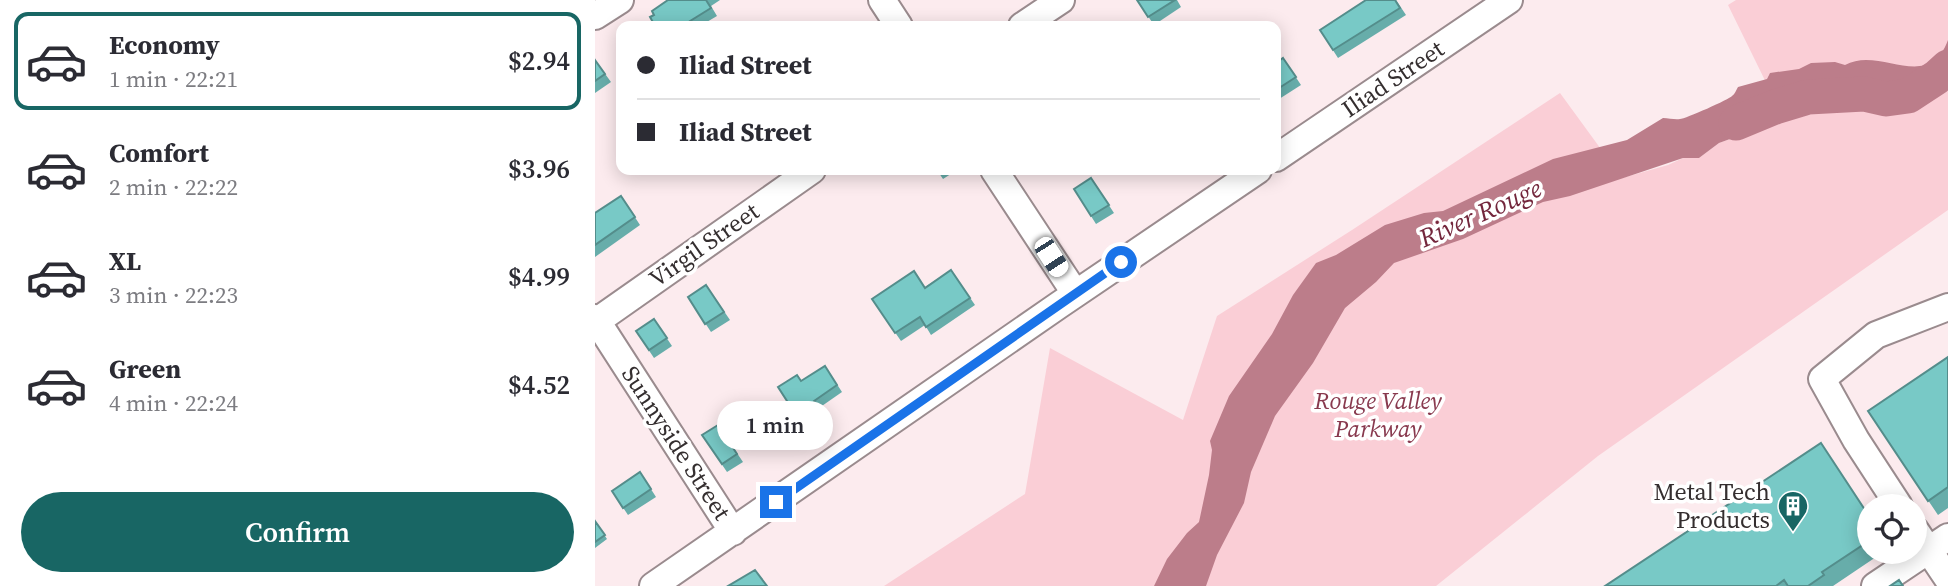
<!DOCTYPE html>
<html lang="en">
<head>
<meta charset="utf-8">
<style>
	:root { --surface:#fff; --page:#f7f7f7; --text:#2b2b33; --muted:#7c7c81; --line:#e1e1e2; --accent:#186664 }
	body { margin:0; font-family:"Source Serif 4",serif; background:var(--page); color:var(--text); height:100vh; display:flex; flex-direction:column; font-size:26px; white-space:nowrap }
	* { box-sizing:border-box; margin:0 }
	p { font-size:23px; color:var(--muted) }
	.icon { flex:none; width:38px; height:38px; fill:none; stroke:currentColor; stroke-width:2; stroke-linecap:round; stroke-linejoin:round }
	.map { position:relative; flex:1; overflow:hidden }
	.details { display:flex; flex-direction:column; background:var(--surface); width:595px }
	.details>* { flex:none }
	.hud { position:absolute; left:21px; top:21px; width:665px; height:154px; border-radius:14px; box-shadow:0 4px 18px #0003; display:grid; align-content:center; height:154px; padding:0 21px; background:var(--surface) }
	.fabs { position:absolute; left:1262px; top:494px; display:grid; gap:14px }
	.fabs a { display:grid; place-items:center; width:70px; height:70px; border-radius:50%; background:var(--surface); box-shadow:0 4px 18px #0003; font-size:35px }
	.end { position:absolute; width:32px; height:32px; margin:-16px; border:9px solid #1a73e8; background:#fff; box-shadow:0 0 0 4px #fff }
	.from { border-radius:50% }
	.bubble { position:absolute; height:49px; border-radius:24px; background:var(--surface); box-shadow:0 4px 18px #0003; font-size:23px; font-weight:600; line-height:49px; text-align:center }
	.car { position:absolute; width:21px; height:42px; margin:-21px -10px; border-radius:9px; box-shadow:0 0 5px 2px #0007; background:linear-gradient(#fff 24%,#345 0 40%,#fff 0 76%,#345 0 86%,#fff 0) }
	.hud b { display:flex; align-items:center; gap:24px; height:66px; font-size:26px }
	.hud b+b { border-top:2px solid var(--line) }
	.hud i { width:18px; height:18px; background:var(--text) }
	ul { padding:12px 0 0; list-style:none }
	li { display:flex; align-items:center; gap:21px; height:98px; margin:0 14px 10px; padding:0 7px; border:4px solid transparent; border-radius:14px }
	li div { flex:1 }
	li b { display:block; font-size:26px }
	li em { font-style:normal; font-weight:600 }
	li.current { border-color:var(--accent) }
	li>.icon { width:63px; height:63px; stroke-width:1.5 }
	.cta { display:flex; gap:14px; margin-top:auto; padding:14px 21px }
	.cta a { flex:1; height:80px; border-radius:42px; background:var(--accent); color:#fff; font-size:28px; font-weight:600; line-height:80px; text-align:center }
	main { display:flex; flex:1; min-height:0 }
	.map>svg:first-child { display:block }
	.green { fill:#faced6 }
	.water { fill:#bc7d8a }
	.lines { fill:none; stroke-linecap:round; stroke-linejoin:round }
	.river { stroke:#bc7d8a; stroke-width:35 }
	.minor-casing { stroke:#9a8b8e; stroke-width:30 }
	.minor { stroke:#fff; stroke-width:26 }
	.wall { fill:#67adaa }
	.building { fill:#78c9c6; stroke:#548d8b; stroke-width:2 }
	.route { stroke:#1a73e8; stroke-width:9 }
	.labels { text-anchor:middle; stroke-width:7; stroke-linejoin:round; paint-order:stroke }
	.street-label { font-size:24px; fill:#342e2f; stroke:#fff }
	.park-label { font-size:24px; font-style:italic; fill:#88394e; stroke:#fff }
	.poi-label { font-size:24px; fill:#342e2f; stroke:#fff; text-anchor:end }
	.water-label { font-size:26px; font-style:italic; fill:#73263c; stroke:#fff }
</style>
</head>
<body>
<main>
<section class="details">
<ul>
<li class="current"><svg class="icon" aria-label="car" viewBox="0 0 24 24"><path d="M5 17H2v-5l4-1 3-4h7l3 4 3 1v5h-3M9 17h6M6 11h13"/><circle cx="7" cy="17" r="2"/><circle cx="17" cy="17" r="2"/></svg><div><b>Economy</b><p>1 min · 22:21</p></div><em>$2.94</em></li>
<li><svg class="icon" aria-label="car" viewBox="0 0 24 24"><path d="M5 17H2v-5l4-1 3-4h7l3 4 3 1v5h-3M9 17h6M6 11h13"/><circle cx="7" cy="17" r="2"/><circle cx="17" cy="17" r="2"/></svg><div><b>Comfort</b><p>2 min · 22:22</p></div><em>$3.96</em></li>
<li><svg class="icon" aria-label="car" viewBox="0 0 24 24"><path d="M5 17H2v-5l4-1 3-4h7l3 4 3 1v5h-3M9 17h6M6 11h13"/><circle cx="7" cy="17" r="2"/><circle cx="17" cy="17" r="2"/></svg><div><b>XL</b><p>3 min · 22:23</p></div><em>$4.99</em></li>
<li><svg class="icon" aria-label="car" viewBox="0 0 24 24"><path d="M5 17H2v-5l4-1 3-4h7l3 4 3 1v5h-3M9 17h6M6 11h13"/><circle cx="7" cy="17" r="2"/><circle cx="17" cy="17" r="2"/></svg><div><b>Green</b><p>4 min · 22:24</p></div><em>$4.52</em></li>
</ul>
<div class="cta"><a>Confirm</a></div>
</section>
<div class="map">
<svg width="1353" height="586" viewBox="0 0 1353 586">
	<rect width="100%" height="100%" fill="#fcebee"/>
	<path class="green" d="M1141,0H1353V210L1003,456L841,586H289L430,494L455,348L588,420L622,316L757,230L965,93L1027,178L1073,165L1088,158H1104L1124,143L1157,131L1186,113L1133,5Z"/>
	<path class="water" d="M1353,40V86L1347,92L1325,102L1289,106L1278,104L1255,89H1235L1200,95L1157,131L1124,143L1104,158H1088L975,196L948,202L868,239L799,263L781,282L750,308L718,363L680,416L656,472L649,503L622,555L611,586H559L572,559L592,533L604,522L614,475L617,450L615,441L634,396L677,334L698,295L721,263L741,255L790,225L829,213L848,211L958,159L1032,140L1068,118C1074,118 1080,120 1085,119C1090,119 1135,99 1137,96C1140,94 1141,90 1143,87L1172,79L1175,73L1204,69L1216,63L1240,62L1250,65C1285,45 1333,94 1353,40Z"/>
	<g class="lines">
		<path class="river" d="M1141,123L1180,107L1213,97L1269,94L1291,99L1313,96L1342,77L1353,67"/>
		<g class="minor-casing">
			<path id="minor" d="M287,0L304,26
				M0,16L25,0
				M427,26L466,0
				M681,158L914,0
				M399,170L480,293
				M0,318L138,532
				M2,321L217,170
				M1304,506L1261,440L1227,379L1281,335L1353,307
				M1320,530L1353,579
				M58,586L464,305L663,170
				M1280,586L1353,537"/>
		</g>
		<use href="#minor" class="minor"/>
	</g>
	<path class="wall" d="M73,0H125L116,6L122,16L105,26H60Z
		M542,0H582L586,7L559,25Z
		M801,0L811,15L743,58L725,30Z
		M688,58L706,85L681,101V63Z
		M0,60L16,82L0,93Z
		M342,170H362L348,179Z
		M496,178L519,213L501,224L479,189Z
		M26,196L45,225L0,257V213Z
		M356,270L380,305L336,335L330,325L306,341L277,299L330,287Z
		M111,285L135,320L116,332L93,297Z
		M59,319L77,346L59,358L41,331Z
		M1353,357V508L1343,515L1273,411Z
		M230,366L247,392L224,408L225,410L182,438L168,416L192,401L206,381Z
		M123,425L148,462L132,472L107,435Z
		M45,472L61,497L33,515L17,491Z
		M1274,516V551H1297L1283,560L1281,557L1238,586H1010Z
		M0,521L12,539L0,548Z"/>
	<path class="building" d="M73,0H111L116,8L87,26H76L74,24L70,26H60L55,17L59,15L57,11Z
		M542,0H580L553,17Z
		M771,0H800L805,8L738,50L725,30Z
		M688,58L701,77L681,90V63Z
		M0,60L10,74L0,81Z
		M496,178L514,205L496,216L479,189Z
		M26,196L40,217L0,245V213Z
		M356,270L375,298L331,327L325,317L300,333L277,299L319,271L330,288Z
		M111,285L129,312L110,324L93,297Z
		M59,319L72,338L54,350L41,331Z
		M1353,357V487L1333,501L1273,411Z
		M230,366L242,385L219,401L220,403L178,431L168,416L192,401L183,387L202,375L206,381Z
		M123,425L142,454L127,464L107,435Z
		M1226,443L1274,516L1273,546L1271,543L1227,572L1229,575L1213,586H1193L1189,580L1181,586H1010Z
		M45,472L56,489L28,508L17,491Z
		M0,521L10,535L0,542Z
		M160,570L172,586H133Z
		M1304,580L1308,586H1295Z"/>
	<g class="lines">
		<path class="route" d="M181,502L526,262"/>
	</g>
	<defs>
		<g id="building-pin" transform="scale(1.575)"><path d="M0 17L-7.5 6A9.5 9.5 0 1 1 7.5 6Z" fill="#186664" stroke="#fff"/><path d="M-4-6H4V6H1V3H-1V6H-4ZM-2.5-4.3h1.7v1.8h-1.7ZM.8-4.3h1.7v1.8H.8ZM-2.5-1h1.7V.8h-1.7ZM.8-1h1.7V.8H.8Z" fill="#fff"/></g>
	</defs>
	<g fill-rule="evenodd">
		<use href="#building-pin" x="1198" y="506"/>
	</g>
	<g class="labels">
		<g class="street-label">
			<text transform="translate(798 79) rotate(-34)" y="8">Iliad Street</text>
			<text transform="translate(109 245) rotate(-35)" y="8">Virgil Street</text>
			<text transform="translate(81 443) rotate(57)" y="8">Sunnyside Street</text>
		</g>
		<g class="park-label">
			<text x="783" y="409">Rouge Valley<tspan x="783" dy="28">Parkway</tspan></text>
		</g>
		<g class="poi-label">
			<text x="1175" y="500">Metal Tech<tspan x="1175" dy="28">Products</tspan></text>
		</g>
		<g class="water-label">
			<text transform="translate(885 213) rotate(-24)" y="9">River Rouge</text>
		</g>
	</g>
</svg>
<div class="fabs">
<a><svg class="icon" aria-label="locate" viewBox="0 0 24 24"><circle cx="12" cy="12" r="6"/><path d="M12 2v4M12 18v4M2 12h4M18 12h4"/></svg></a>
</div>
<i class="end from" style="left:526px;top:262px"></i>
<i class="end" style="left:181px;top:502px"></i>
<div class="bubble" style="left:122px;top:401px;width:116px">1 min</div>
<i class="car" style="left:456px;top:257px;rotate:147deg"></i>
<div class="hud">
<b><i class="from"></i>Iliad Street</b>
<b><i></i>Iliad Street</b>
</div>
</div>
</main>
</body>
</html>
